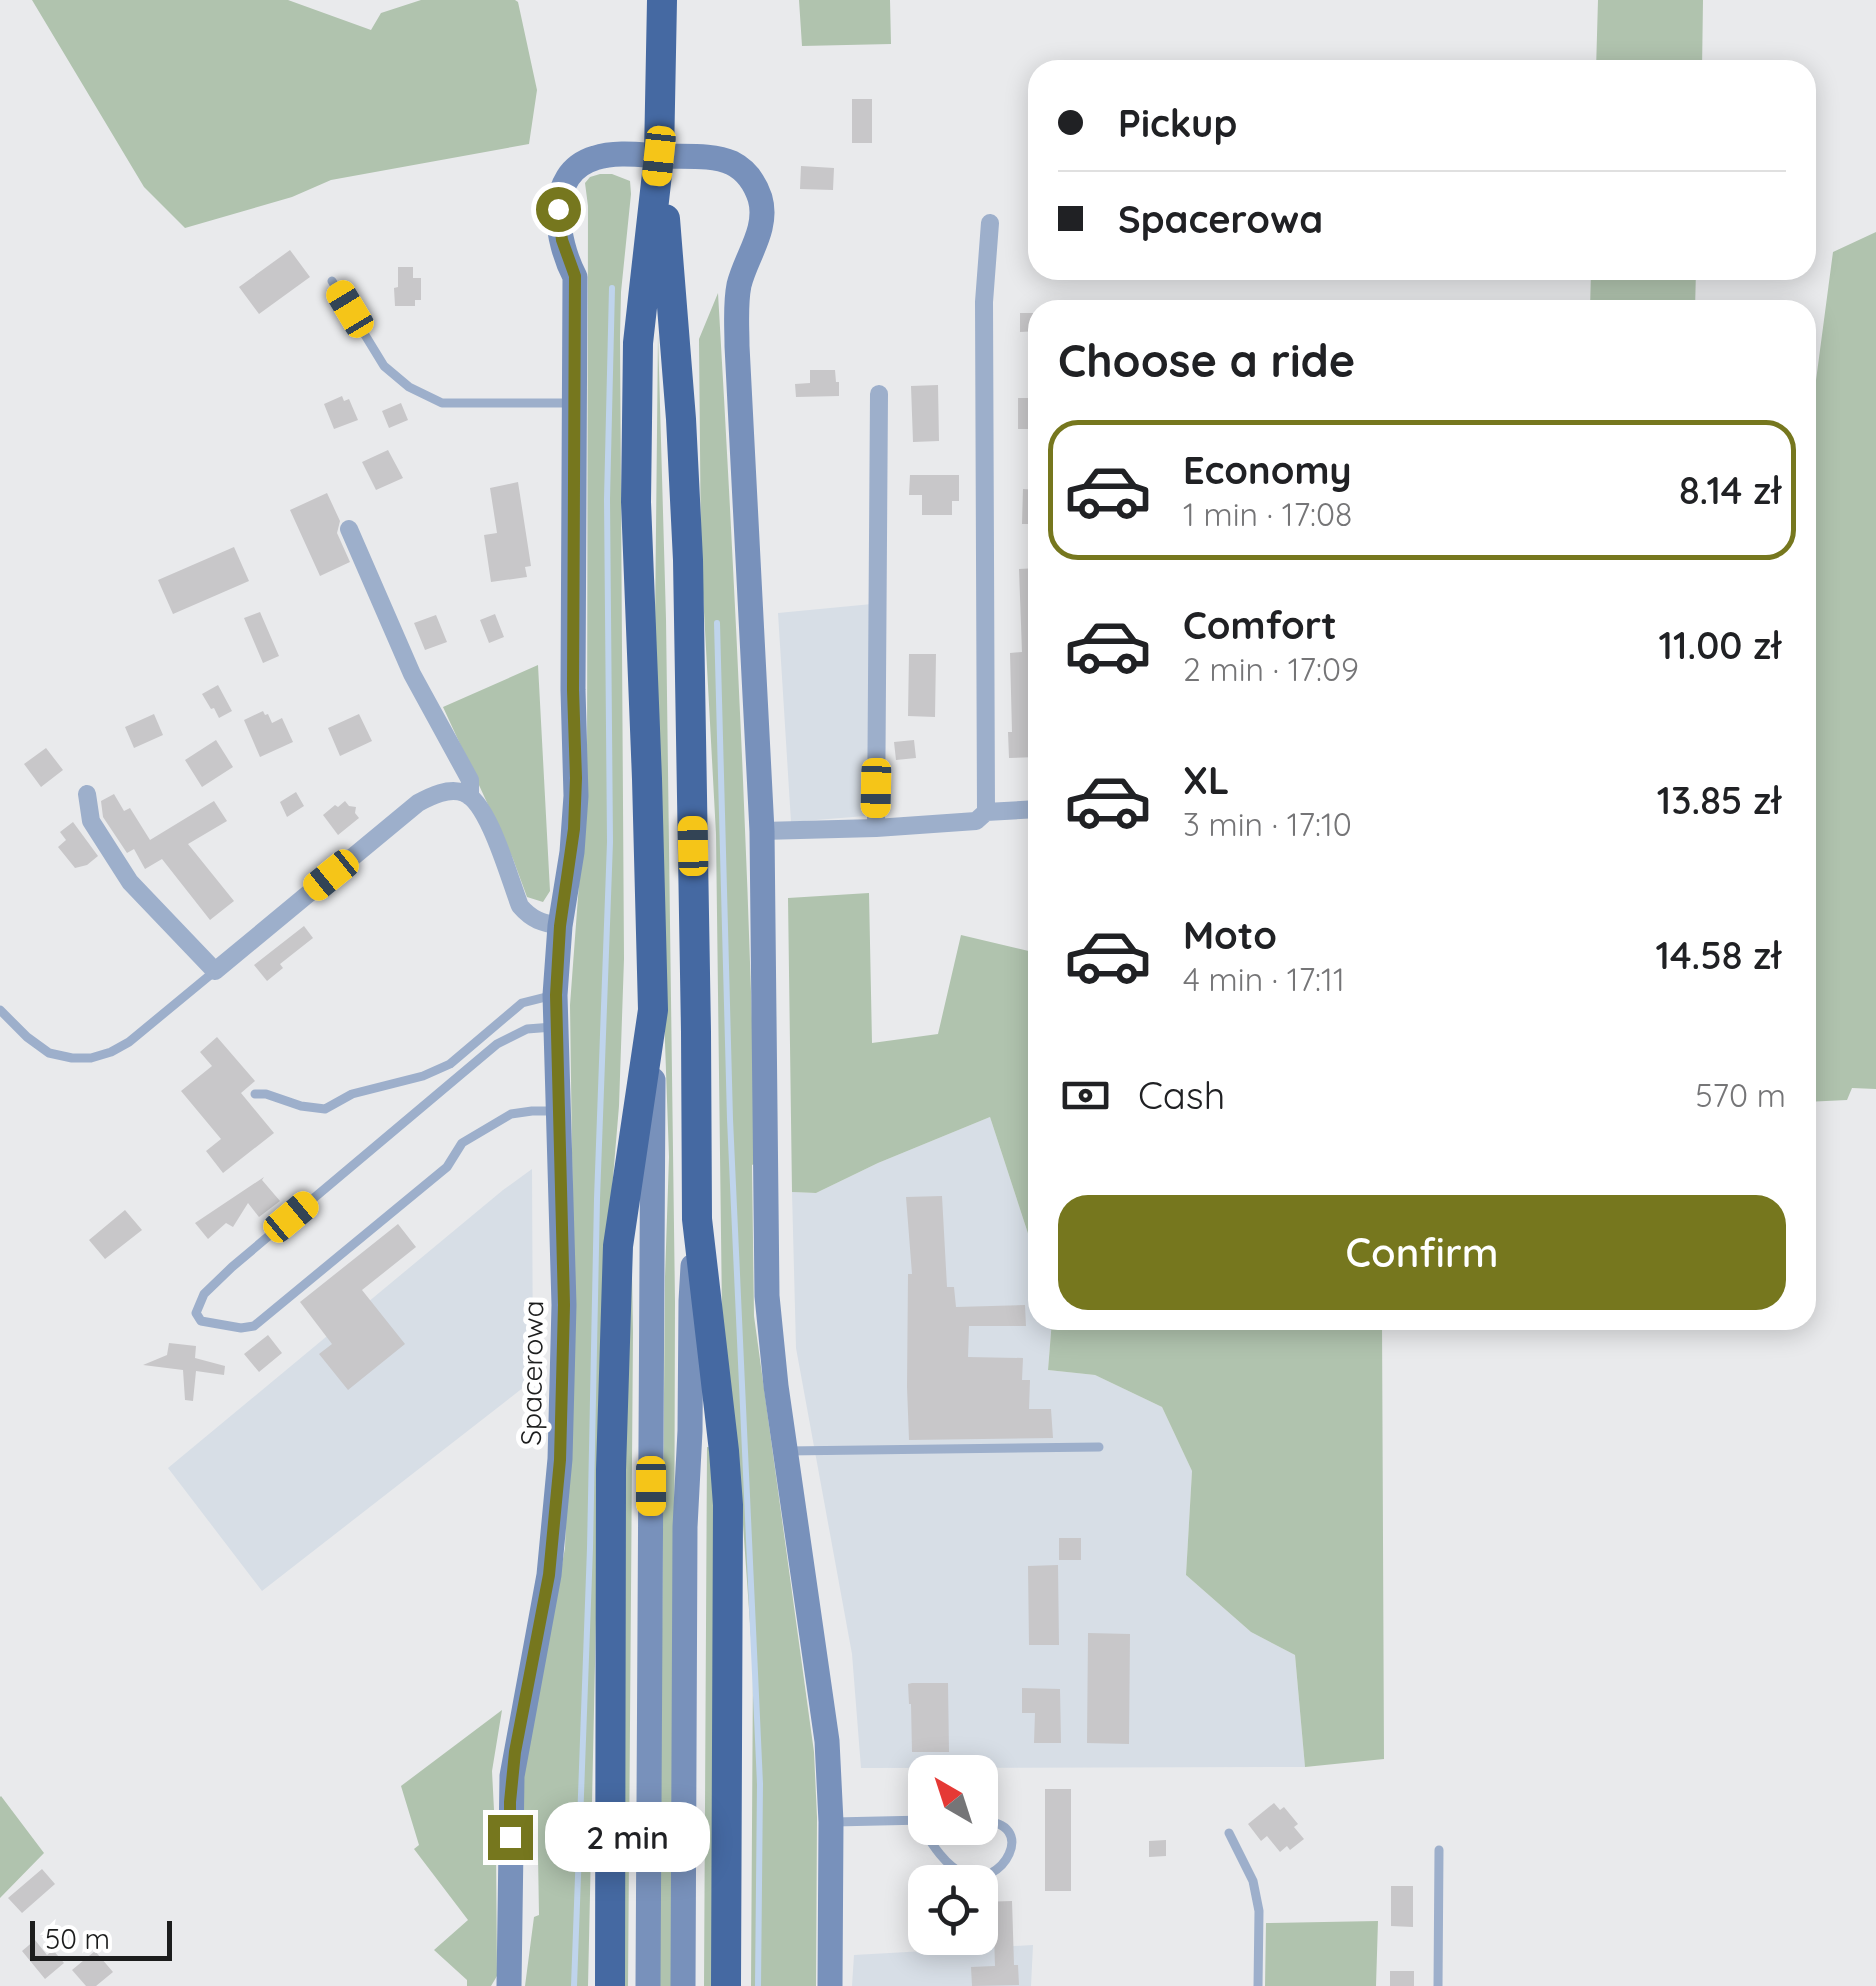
<!DOCTYPE html>
<html lang="en">
<head>
<meta charset="utf-8">
<style>
	:root { --surface:#fff; --page:#f6f6f6; --text:#202124; --muted:#757577; --line:#e0e0e0; --accent:#76771e }
	body { margin:0; font-family:Quicksand,sans-serif; background:var(--page); color:var(--text); height:100vh; display:flex; flex-direction:column; font-size:38px; white-space:nowrap }
	* { box-sizing:border-box; margin:0 }
	p { font-size:32px; color:var(--muted) }
	.icon { flex:none; width:55px; height:55px; fill:none; stroke:currentColor; stroke-width:2; stroke-linecap:round; stroke-linejoin:round }
	.map { position:relative; flex:1; overflow:hidden }
	.details { position:absolute; left:1028px; top:300px; width:788px; height:1030px; display:flex; flex-direction:column; background:var(--surface); border-radius:30px; box-shadow:0 5px 25px #0003 }
	.details>* { flex:none }
	.top-card { position:absolute; left:1028px; top:60px; width:788px; height:220px; border-radius:30px; box-shadow:0 5px 25px #0003; display:grid; align-content:center; height:220px; padding:0 30px; background:var(--surface) }
	.needle { width:65px; rotate:321deg }
	.tools { position:absolute; left:908px; top:1755px; display:grid; gap:20px }
	.tools a { display:grid; place-items:center; width:90px; height:90px; border-radius:20px; background:var(--surface); box-shadow:0 5px 25px #0003; font-size:50px }
	.scale { position:absolute; left:30px; bottom:25px; width:142px; box-sizing:border-box; padding-left:10px; border:5px solid #1c1d1d; border-top:0; font-size:28px; line-height:35px; white-space:nowrap; color:#1c1d1d; -webkit-text-stroke:8px #fff; paint-order:stroke }
	.end { position:absolute; width:45px; height:45px; margin:-22px; border:12px solid #76771e; background:#fff; box-shadow:0 0 0 5px #fff }
	.from { border-radius:50% }
	.bubble { position:absolute; height:70px; border-radius:30px; background:var(--surface); box-shadow:0 5px 25px #0003; font-size:32px; font-weight:600; line-height:70px; text-align:center }
	.car { position:absolute; width:30px; height:60px; margin:-30px -15px; border-radius:12px; box-shadow:0 0 8px 2px #0007; background:linear-gradient(#f5c518 24%,#345 0 40%,#f5c518 0 76%,#345 0 86%,#f5c518 0) }
	.top-card b { display:flex; align-items:center; gap:35px; height:95px; font-size:38px }
	.top-card b+b { border-top:2px solid var(--line) }
	.top-card i { width:25px; height:25px; background:var(--text) }
	ul { padding:0; list-style:none }
	li { display:flex; align-items:center; gap:30px; height:140px; margin:0 20px 15px; padding:0 10px; border:5px solid transparent; border-radius:30px }
	li div { flex:1 }
	li b { display:block; font-size:38px }
	li em { font-style:normal; font-weight:600 }
	li.current { border-color:var(--accent) }
	li>.icon { width:90px; height:90px; stroke-width:1.5 }
	h2 { padding:0 30px; font-size:45px; line-height:120px }
	.pay { display:flex; align-items:center; gap:25px; height:110px; padding:0 30px; font-size:38px }
	.pay p { margin-inline-start:auto }
	.cta { display:flex; gap:20px; margin-top:auto; padding:20px 30px }
	.cta a { flex:1; height:115px; border-radius:30px; background:var(--accent); color:#fff; font-size:40px; font-weight:600; line-height:115px; text-align:center }
	.map>svg:first-child { display:block }
	.built { fill:#d7dee6 }
	.green { fill:#b0c3ae }
	.lines { fill:none; stroke-linecap:round; stroke-linejoin:round }
	.stream { stroke:#bfd4ec; stroke-width:6 }
	.building { fill:#c8c7c9 }
	.lane { stroke:#9dafcb; stroke-width:9 }
	.street { stroke:#9dafcb; stroke-width:18 }
	.secondary { stroke:#7891bb; stroke-width:25 }
	.highway { stroke:#4569a2; stroke-width:30 }
	.route { stroke:#76771e; stroke-width:12 }
	.labels { text-anchor:middle; stroke-width:10; stroke-linejoin:round; paint-order:stroke }
	.street-label { font-size:28px; fill:#1c1d1d; stroke:#fff }
</style>
</head>
<body>
<div class="map">
<svg width="1876" height="1986" viewBox="0 0 1876 1986">
	<rect width="100%" height="100%" fill="#e9eaec"/>
	<path class="built" d="M872,604L878,815L791,822L778,613Z
		M990,1117L1037,1261L1038,1320H1052L1048,1370L1095,1375L1162,1407L1192,1471L1186,1575L1251,1632L1295,1655L1305,1767L861,1768L852,1654L796,1348L792,1192L816,1193L878,1163Z
		M532,1169L533,1380L262,1591L168,1468L503,1190Z
		M1033,1945L1031,1986H852L854,1955Z"/>
	<path class="green" d="M32,0H288L371,30L381,13L421,0H515L518,2L537,90L529,144L331,180L292,197L185,228L144,187Z
		M799,0H890L891,44L802,46Z
		M1598,0H1703L1702,70H1596Z
		M1876,27V1089L1852,1088L1847,1100L1805,1102V524L1815,523L1809,433L1833,252L1876,232Z
		M600,174H612L630,181L631,194L621,292L620,337L624,959L619,1106L603,1297L588,1986H525L534,1917L539,1915L538,1856L529,1855L521,1816L523,1779L565,1548L574,1300L570,1005L587,776L588,206L585,183L590,177Z
		M1591,270H1696L1695,310H1590Z
		M718,293C735,583 749,873 756,1163L752,1165L754,1316L814,1752L817,1817L816,1986H751L753,1666L740,1482L722,1313L716,834L701,556L699,339Z
		M658,334L666,619L675,1302L673,1986H659L665,1277L669,1157L657,813L655,628Z
		M538,665L550,891L543,902L527,897L513,859L443,707Z
		M869,893L872,1043L938,1034L961,935L1037,953V1261L990,1117L878,1163L816,1193L792,1192L788,898Z
		M631,1217L633,1331L628,1986H618V1807Z
		M1052,1320H1382L1384,1759L1305,1767L1295,1655L1251,1632L1186,1575L1192,1471L1162,1407L1095,1375L1048,1370Z
		M707,1447L715,1448L716,1986H704Z
		M502,1710L492,1771L496,1849L497,1976L491,1986H467V1980L434,1950L468,1920L414,1849L419,1845L401,1786Z
		M1,1796L44,1853L0,1898V1797Z
		M1378,1921L1376,1986H1265L1266,1923Z"/>
	<g class="lines">
		<path class="stream" d="M717,623L730,1119L760,1784L758,1986
			M574,1986L590,1548L597,1199L610,842L607,499L612,288"/>
	</g>
	<path class="building" d="M852,99H872V143H852Z
		M801,166L834,168L833,190L800,189Z
		M290,250L310,277L259,314L239,287Z
		M398,267H413V278H421V300H415V306H395L394,288L398,287Z
		M1020,313H1038V331L1020,332Z
		M810,370H835L836,382H839V396L796,397L795,384L810,383Z
		M938,385L939,441L913,442L911,386Z
		M342,396L344,401L349,399L358,420L334,429L324,404Z
		M1018,398H1038L1035,429H1018Z
		M401,403L408,420L389,428L382,411Z
		M388,450L403,478L376,490L362,462Z
		M910,475H959V501H952V515H922V495H909Z
		M518,482L531,566L525,567L527,577L491,582L484,535L497,533L490,488Z
		M1023,489L1038,490V524H1022Z
		M327,493L340,521L337,533L350,562L320,576L290,510Z
		M234,547L249,581L173,614L158,580Z
		M1038,568V757L1009,758L1008,732H1012L1010,653L1022,652L1019,569Z
		M260,612L279,656L263,663L244,618Z
		M495,614L504,637L489,643L480,620Z
		M436,615L447,642L425,650L414,623Z
		M909,654H936L935,717L908,716Z
		M218,685L232,711L219,718L214,708L211,709L202,694Z
		M263,711L265,715L268,714L272,723L282,718L293,742L260,757L244,720Z
		M154,714L163,735L134,748L125,727Z
		M359,714L372,741L340,756L328,728Z
		M216,740L233,767L202,787L185,760Z
		M914,740L916,758L896,760L894,742Z
		M46,748L63,770L41,787L24,764Z
		M296,792L304,806L287,817L280,802Z
		M114,794L124,811L130,808L150,840L214,801L227,821L188,844L234,901L210,920L162,859L145,869L134,849L127,853L103,817L101,801Z
		M345,801L349,806L356,807L355,813L359,818L338,835L323,815L335,805L338,807Z
		M73,822L98,856L87,865L75,868L58,847L66,840L60,832Z
		M304,926L313,938L280,964L283,968L267,981L254,965Z
		M217,1037L255,1081L241,1093L274,1133L223,1173L206,1151L221,1139L181,1091L212,1066L200,1052Z
		M264,1177L262,1180L280,1201L259,1217L248,1203L233,1227L226,1223L208,1239L195,1223Z
		M942,1196L947,1287H954L956,1307L1025,1305L1026,1326H969L968,1357L1023,1358L1022,1380H1030L1029,1409H1051L1053,1438L909,1440L907,1387L908,1274H912L906,1197Z
		M125,1210L142,1230L105,1259L89,1240Z
		M398,1224L416,1247L362,1290L405,1344L348,1390L319,1354L332,1344L300,1302Z
		M268,1335L282,1353L259,1372L244,1354Z
		M169,1343L196,1346L195,1358L225,1366L224,1375L196,1371L193,1401L185,1400L183,1370L143,1365L167,1355Z
		M1059,1538H1081V1560H1059Z
		M1058,1565L1059,1645H1029L1028,1566Z
		M1088,1633L1130,1634L1129,1744L1087,1743Z
		M912,1683H948L949,1752H912L911,1704H909L908,1684Z
		M1022,1688L1060,1689L1061,1743H1034L1035,1713H1022Z
		M1045,1789H1071V1891H1045Z
		M1274,1803L1280,1810L1284,1807L1298,1824L1294,1827L1304,1839L1290,1850L1287,1846L1280,1852L1267,1836L1261,1841L1248,1824Z
		M1166,1840V1856L1149,1857V1841Z
		M42,1869L55,1884L22,1913L8,1898Z
		M1391,1886H1413V1927L1391,1926Z
		M1012,1901L1014,1965H1018L1019,1985L972,1986L971,1967L995,1966L994,1934H980V1902Z
		M35,1940L47,1955L53,1950L64,1963L45,1979L22,1951Z
		M95,1951L113,1972L96,1986H86L72,1970Z
		M1390,1971H1414V1986H1390Z"/>
	<g class="lines">
		<path class="lane" d="M332,281L384,366L409,387L442,403H572
			M0,1010L27,1037L49,1053L72,1058H91L111,1052L129,1042L215,971
			M553,1027L527,1029L497,1044L232,1267L204,1294L196,1313L201,1321L241,1328L254,1326L447,1167L462,1143L511,1114L532,1111H556
			M255,1094H266L301,1106L325,1109L352,1094L423,1076L450,1064L522,1003L554,995
			M787,1451L1099,1447
			M917,1820C929,1839 943,1865 964,1874C1002,1891 1041,1821 980,1821
			M834,1822L925,1820
			M1229,1833L1253,1881L1259,1911L1258,1986
			M1438,1986L1439,1850"/>
		<path class="street" d="M349,529L412,674L470,780V797
			M87,794L91,821L130,882L215,971L418,803C431,796 449,787 464,793C489,802 510,881 520,906C532,920 542,923 560,926
			M986,812L984,302L990,223
			M876,828L879,394
			M762,831L876,828L976,821L986,812L1038,809"/>
		<path class="secondary" d="M509,1986L512,1776L549,1575L560,1459L564,1305L555,995L560,926L572,852L576,796L573,690L575,277C556,241 544,173 595,158C616,151 642,155 664,156C685,157 712,154 732,163C746,170 755,183 760,198C769,229 746,256 739,285C735,305 737,326 737,346L762,831L767,1296L776,1386L827,1741L831,1822L830,1986
			M648,1986L653,1080
			M683,1986L685,1527L690,1431L691,1301L693,1266"/>
		<path class="highway" d="M665,219L681,419L688,560L696,1032L697,1219L724,1451L728,1505L726,1986
			M610,1986L611,1470L618,1246L653,1010L647,779L636,502L638,343L659,156L662,0"/>
	</g>
	<g class="lines">
		<path class="route" d="M510,1837V1802L515,1752L549,1575L560,1460L564,1305L556,995L560,926L574,829L576,778L573,690L575,276L562,240L558,209"/>
	</g>
	<g class="labels">
		<g class="street-label">
			<text transform="translate(532 1373) rotate(-89)" y="10">Spacerowa</text>
		</g>
	</g>
</svg>
<div class="tools">
<a><svg class="needle" viewBox="-14 -14 28 28"><path d="M0-13l5 13h-10z" fill="#e53935"/><path d="M0 13l5-13h-10z" fill="#757577"/></svg></a>
<a><svg class="icon" aria-label="locate" viewBox="0 0 24 24"><circle cx="12" cy="12" r="6"/><path d="M12 2v4M12 18v4M2 12h4M18 12h4"/></svg></a>
</div>
<div class="scale">50 m</div>
<i class="end from" style="left:558px;top:209px"></i>
<i class="end" style="left:510px;top:1837px"></i>
<div class="bubble" style="left:545px;top:1802px;width:165px">2 min</div>
<i class="car" style="left:659px;top:156px;rotate:186deg"></i>
<i class="car" style="left:350px;top:309px;rotate:329deg"></i>
<i class="car" style="left:876px;top:788px;rotate:181deg"></i>
<i class="car" style="left:693px;top:846px;rotate:359deg"></i>
<i class="car" style="left:331px;top:875px;rotate:231deg"></i>
<i class="car" style="left:291px;top:1217px;rotate:50deg"></i>
<i class="car" style="left:651px;top:1486px;rotate:180deg"></i>
<div class="top-card">
<b><i class="from"></i>Pickup</b>
<b><i></i>Spacerowa</b>
</div>
<section class="details">
<h2>Choose a ride</h2>
<ul>
<li class="current"><svg class="icon" aria-label="car" viewBox="0 0 24 24"><path d="M5 17H2v-5l4-1 3-4h7l3 4 3 1v5h-3M9 17h6M6 11h13"/><circle cx="7" cy="17" r="2"/><circle cx="17" cy="17" r="2"/></svg><div><b>Economy</b><p>1 min · 17:08</p></div><em>8.14 zł</em></li>
<li><svg class="icon" aria-label="car" viewBox="0 0 24 24"><path d="M5 17H2v-5l4-1 3-4h7l3 4 3 1v5h-3M9 17h6M6 11h13"/><circle cx="7" cy="17" r="2"/><circle cx="17" cy="17" r="2"/></svg><div><b>Comfort</b><p>2 min · 17:09</p></div><em>11.00 zł</em></li>
<li><svg class="icon" aria-label="car" viewBox="0 0 24 24"><path d="M5 17H2v-5l4-1 3-4h7l3 4 3 1v5h-3M9 17h6M6 11h13"/><circle cx="7" cy="17" r="2"/><circle cx="17" cy="17" r="2"/></svg><div><b>XL</b><p>3 min · 17:10</p></div><em>13.85 zł</em></li>
<li><svg class="icon" aria-label="car" viewBox="0 0 24 24"><path d="M5 17H2v-5l4-1 3-4h7l3 4 3 1v5h-3M9 17h6M6 11h13"/><circle cx="7" cy="17" r="2"/><circle cx="17" cy="17" r="2"/></svg><div><b>Moto</b><p>4 min · 17:11</p></div><em>14.58 zł</em></li>
</ul>
<div class="pay"><svg class="icon" aria-label="cash" viewBox="0 0 24 24"><path d="M3 7h18v10H3z"/><circle cx="12" cy="12" r="2"/></svg>Cash<p>570 m</p></div>
<div class="cta"><a>Confirm</a></div>
</section>
</div>
</body>
</html>
